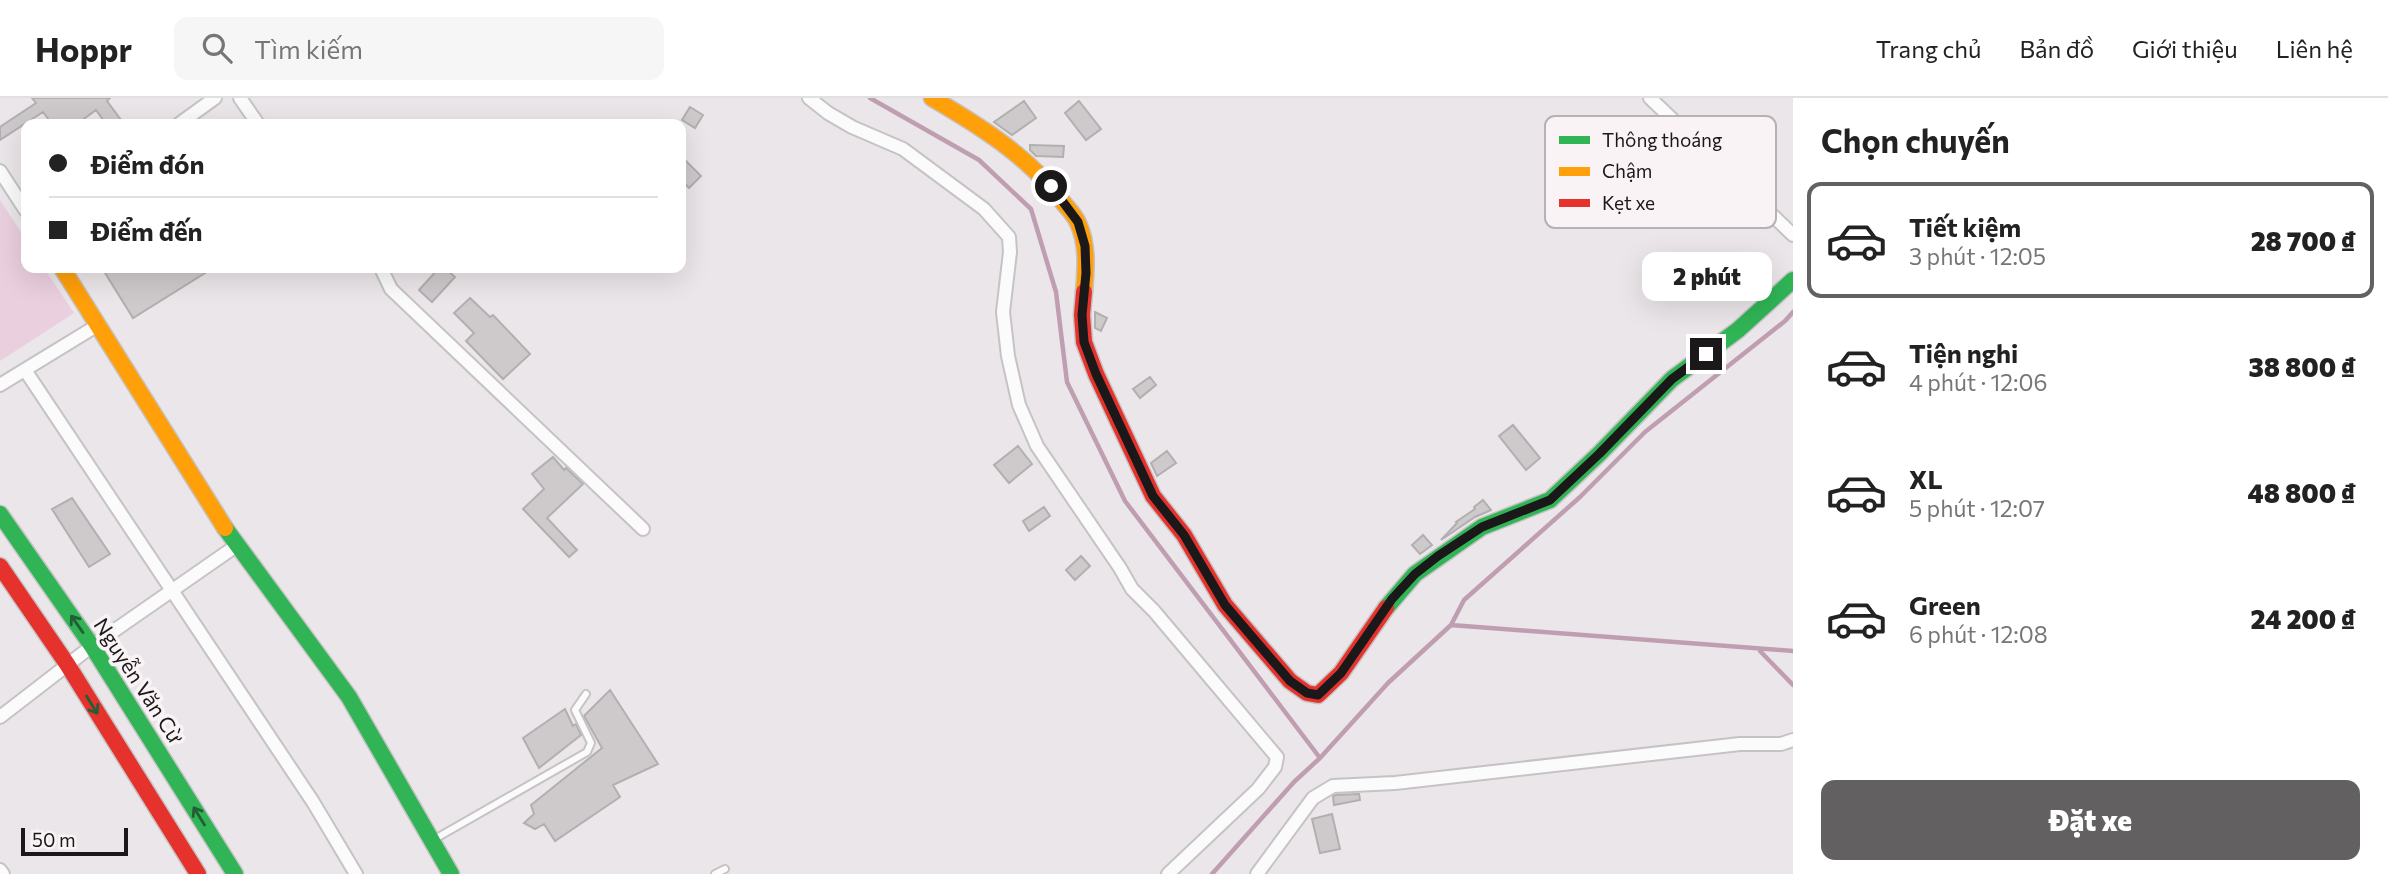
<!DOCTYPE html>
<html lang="vi">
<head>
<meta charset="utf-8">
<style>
	:root { --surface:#fff; --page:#f6f6f6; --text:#222; --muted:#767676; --line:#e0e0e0; --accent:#636062 }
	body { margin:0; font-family:Commissioner,sans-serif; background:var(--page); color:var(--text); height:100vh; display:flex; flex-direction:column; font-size:26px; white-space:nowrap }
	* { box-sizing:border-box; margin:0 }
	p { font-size:23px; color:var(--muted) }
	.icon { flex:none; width:38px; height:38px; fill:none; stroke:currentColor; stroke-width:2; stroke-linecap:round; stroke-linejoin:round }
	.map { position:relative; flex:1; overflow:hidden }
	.details { display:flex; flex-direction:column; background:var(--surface); width:595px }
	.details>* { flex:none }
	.guide { position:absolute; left:21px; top:21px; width:665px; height:154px; border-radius:14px; box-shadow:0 7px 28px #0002; display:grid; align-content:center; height:154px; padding:0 28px; background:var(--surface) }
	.scale { position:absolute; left:21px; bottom:18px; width:107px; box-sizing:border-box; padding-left:7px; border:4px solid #1a1819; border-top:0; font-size:19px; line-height:24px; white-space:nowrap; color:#1a1819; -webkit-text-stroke:5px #faf3f6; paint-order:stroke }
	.end { position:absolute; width:32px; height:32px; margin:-16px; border:9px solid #1a1819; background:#fff; box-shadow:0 0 0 4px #fff }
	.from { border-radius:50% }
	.bubble { position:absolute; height:49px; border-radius:14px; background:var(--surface); box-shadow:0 7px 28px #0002; font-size:23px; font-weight:800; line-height:49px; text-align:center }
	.guide b { display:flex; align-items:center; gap:24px; height:66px; font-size:26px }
	.guide b+b { border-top:2px solid var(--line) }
	.guide i { width:18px; height:18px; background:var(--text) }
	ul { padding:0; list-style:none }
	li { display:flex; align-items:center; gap:21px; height:116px; margin:0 14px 10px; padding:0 14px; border:4px solid transparent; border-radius:14px }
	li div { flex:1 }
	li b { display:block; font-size:26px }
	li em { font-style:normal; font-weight:800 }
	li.on { border-color:var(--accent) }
	li>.icon { width:63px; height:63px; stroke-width:1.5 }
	h2 { padding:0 28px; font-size:32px; line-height:84px }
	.cta { display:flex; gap:14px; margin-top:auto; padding:14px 28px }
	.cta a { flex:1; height:80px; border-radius:14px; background:var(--accent); color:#fff; font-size:28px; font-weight:800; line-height:80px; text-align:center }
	header { display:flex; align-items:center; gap:42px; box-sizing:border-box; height:98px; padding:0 35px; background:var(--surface); border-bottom:2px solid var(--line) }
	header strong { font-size:33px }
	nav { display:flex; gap:38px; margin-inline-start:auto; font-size:24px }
	.search { width:490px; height:63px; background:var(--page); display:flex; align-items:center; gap:18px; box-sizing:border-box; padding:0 24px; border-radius:14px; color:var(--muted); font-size:26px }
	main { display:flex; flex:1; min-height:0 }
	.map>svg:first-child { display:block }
	.park { fill:#eacfde }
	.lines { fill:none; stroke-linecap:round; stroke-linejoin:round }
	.stream { stroke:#c09eb1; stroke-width:4.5 }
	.building { fill:#cecacc; stroke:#b2afb1; stroke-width:2 }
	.lane-casing { stroke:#c6c3c4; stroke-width:10 }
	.street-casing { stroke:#c6c3c4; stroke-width:16 }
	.fast-casing { stroke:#c6c3c4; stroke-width:19 }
	.slow-casing { stroke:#c6c3c4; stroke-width:19 }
	.jam-casing { stroke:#c6c3c4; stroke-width:19 }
	.lane { stroke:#fcfbfc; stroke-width:6 }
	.street { stroke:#fcfbfc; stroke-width:12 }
	.fast { stroke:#30b455; stroke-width:16 }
	.slow { stroke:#ff9f0a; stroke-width:16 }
	.jam { stroke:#e5322d; stroke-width:16 }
	.oneway { stroke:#245e34 }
	.route { stroke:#1a1819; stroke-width:9 }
	.labels { text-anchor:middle; stroke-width:7; stroke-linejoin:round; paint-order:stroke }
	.street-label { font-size:21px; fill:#1a1819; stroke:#faf3f6 }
	.key { fill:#faf3f6; stroke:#b7b1b4; stroke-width:2 }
	.key-label { font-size:19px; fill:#1a1819 }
</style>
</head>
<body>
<header>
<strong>Hoppr</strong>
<div class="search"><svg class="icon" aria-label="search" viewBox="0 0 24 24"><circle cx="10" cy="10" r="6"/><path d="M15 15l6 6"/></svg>Tìm kiếm</div>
<nav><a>Trang chủ</a><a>Bản đồ</a><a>Giới thiệu</a><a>Liên hệ</a></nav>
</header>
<main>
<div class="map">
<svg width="1793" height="776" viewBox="0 0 1793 776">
	<rect width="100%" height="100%" fill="#ebe6e9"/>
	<path class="park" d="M0,102L26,142V170H44L74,215L0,263Z"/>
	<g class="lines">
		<path class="stream" d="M870,0L979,62L1031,111L1056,194L1067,284L1125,403L1320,660L1388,585L1451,527L1464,502L1580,399L1645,334L1785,223L1793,214
			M1451,527L1793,553
			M1760,553L1793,587
			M1212,776L1294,684L1320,660"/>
	</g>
	<path class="building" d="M32,0H110L107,3L124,26H106L96,12L77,26H52L43,14L0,42V29L36,5Z
		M1024,3L1036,20L1012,37L994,24Z
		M1079,3L1101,31L1086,42L1065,15Z
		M690,9L703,17L695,30L682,22Z
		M1030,47L1064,48L1063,59L1036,58L1030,52Z
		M681,58L701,78L689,90L681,81Z
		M102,170H213L133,220Z
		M439,170H445L455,179L432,204L419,192Z
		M470,200L490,219L493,217L530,256L503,281L466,243L474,235L454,215Z
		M1095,214L1107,220L1101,233L1095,230Z
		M1150,279L1156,287L1140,300L1133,291Z
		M1513,327L1540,360L1526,372L1499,338Z
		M1018,348L1032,366L1009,385L994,367Z
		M1167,353L1176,365L1157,378L1151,365Z
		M553,359L564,372L566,370L583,386L547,420L577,452L569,459L523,411L544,391L532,376Z
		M72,400L110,456L89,469L52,411Z
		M1483,402L1491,412L1475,419L1441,442L1457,425L1456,424L1475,411L1474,409Z
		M1044,409L1050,418L1029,433L1023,423Z
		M1423,437L1432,447L1420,456L1412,447Z
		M1081,458L1090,468L1075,482L1066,472Z
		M610,592L658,666L613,687L620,699L555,743L544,726L535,731L524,725L534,716L531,707L602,650L584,618Z
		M565,611L573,628L576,626L581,637L539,670L523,640Z
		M1359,696L1360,702L1334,707L1333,698L1336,697Z
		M1332,716L1340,751L1320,755L1312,721Z"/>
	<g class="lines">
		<g class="lane-casing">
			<path id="lane" d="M433,742L587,654L591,645L575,612L586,596
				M715,776L725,771"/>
		</g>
		<g class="street-casing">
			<path id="street" d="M240,0L258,26
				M809,0L828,15L852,29L903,51L984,111L1009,139L1010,154L1003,214L1008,258L1019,307L1037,348L1120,470L1132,491L1154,513L1277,659L1275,669L1258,691L1168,776
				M1650,0L1793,137
				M179,26L215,0
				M0,73L26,113
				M381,170L391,191L643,431
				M25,272L313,704L356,776
				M0,287L98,227
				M0,619L92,548L236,448
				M0,772L3,776
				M1257,776L1313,700L1333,688L1395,685L1740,646H1781L1793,642"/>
		</g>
		<g class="fast-casing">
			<path id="fast" d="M0,416L92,548L235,776
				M225,430L349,599L451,776
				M1386,510L1415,476L1482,429L1550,402L1599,356L1672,281L1738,232L1793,182"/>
		</g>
		<g class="slow-casing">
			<path id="slow" d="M932,0C980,28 1028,58 1062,103C1067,110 1075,117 1078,125C1088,146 1086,171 1084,194
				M62,170L225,430"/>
		</g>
		<g class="jam-casing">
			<path id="jam" d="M1084,194L1082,217L1084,244L1096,276L1153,398L1184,437L1225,507L1290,583L1307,595L1318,597L1341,575L1386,510
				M0,468L67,566L198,776"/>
		</g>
		<use href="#lane" class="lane"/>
		<use href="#street" class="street"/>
		<use href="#fast" class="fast"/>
		<use href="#slow" class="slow"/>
		<use href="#jam" class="jam"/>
	</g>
	<defs><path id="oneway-shaft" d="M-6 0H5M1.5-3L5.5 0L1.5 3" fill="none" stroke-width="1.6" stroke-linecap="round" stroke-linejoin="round" transform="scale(1.75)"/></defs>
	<g class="oneway">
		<use href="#oneway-shaft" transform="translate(77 526) rotate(-125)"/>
		<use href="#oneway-shaft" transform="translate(92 607) rotate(58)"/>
		<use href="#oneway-shaft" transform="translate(199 718) rotate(-122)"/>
	</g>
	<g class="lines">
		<path class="route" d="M1051,88L1078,124L1085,148L1086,175L1082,217L1084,244L1096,276L1153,398L1184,437L1225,507L1290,583L1307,595L1318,597L1341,575L1392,501L1415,476L1438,458L1482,429L1550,402L1599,356L1672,281L1706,256"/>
	</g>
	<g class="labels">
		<g class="street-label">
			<text transform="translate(138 583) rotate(57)" y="7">Nguyễn Văn Cừ</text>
		</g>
	</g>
	<rect x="1545" y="18" width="231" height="112" rx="10" class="key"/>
	<rect x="1559" y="38" width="31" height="8" fill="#30b455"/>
	<rect x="1559" y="69" width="31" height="9" fill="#ff9f0a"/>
	<rect x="1559" y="101" width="31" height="8" fill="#e5322d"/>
	<g class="key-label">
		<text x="1602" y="49">Thông thoáng</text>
		<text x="1602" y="80">Chậm</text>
		<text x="1602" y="112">Kẹt xe</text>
	</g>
</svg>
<div class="scale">50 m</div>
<i class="end from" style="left:1051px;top:88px"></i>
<i class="end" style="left:1706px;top:256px"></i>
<div class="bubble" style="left:1642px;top:154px;width:130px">2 phút</div>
<div class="guide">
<b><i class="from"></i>Điểm đón</b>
<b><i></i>Điểm đến</b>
</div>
</div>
<section class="details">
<h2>Chọn chuyến</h2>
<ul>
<li class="on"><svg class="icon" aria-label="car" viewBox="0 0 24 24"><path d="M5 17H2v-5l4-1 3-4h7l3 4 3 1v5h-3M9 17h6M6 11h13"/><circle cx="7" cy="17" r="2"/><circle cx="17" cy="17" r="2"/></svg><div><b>Tiết kiệm</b><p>3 phút · 12:05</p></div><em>28 700 ₫</em></li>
<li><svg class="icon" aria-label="car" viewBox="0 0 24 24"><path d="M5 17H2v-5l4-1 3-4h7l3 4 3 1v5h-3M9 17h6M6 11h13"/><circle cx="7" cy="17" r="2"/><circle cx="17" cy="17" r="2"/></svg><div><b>Tiện nghi</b><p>4 phút · 12:06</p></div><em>38 800 ₫</em></li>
<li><svg class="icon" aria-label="car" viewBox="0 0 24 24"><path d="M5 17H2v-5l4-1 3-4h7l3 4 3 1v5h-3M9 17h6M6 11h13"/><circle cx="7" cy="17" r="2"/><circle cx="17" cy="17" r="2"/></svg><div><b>XL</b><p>5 phút · 12:07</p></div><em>48 800 ₫</em></li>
<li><svg class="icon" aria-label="car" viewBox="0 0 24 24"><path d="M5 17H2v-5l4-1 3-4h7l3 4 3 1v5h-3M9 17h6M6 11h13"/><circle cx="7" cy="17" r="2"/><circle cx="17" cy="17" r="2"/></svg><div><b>Green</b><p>6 phút · 12:08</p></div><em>24 200 ₫</em></li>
</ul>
<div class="cta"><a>Đặt xe</a></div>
</section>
</main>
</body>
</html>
